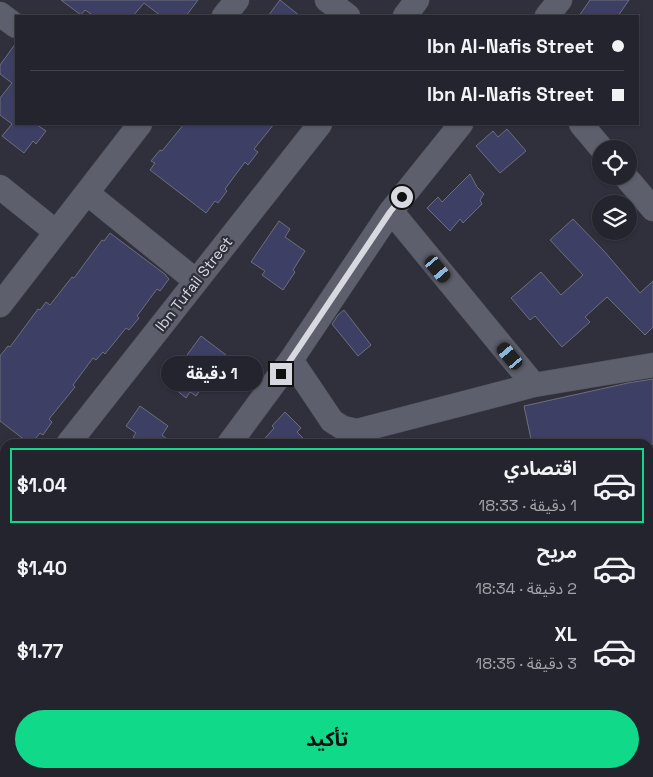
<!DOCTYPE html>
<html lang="ar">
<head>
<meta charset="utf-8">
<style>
	:root { --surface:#23242d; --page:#2f3039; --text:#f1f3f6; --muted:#a3a4aa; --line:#404149; --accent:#10d98a }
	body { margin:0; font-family:"Space Grotesk","Noto Sans Arabic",sans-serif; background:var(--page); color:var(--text); direction:rtl; height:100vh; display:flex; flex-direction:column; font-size:19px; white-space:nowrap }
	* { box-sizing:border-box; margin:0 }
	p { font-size:16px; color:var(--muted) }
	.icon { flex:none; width:28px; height:28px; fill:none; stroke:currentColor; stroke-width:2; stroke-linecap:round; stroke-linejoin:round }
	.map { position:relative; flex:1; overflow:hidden; direction:ltr }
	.drawer { position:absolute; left:0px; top:439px; width:654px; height:339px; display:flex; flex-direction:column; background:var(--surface); border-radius:15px 15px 0 0; box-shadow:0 1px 4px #0004,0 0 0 1px var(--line); direction:rtl }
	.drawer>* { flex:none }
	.guide { position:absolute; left:15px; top:15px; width:624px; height:110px; border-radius:0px; box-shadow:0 1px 4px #0004,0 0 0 1px var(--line); direction:rtl; display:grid; align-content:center; height:110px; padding:0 15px; background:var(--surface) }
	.buttons { position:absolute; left:592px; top:140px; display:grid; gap:10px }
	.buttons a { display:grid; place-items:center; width:45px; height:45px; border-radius:50%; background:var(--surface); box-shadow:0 1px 4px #0004,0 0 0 1px var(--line); font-size:25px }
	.end { position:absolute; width:22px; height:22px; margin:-11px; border:6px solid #d7d8e0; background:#111; box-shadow:0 0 0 2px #111 }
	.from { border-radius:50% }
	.bubble { position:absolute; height:35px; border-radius:18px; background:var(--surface); box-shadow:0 1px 4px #0004,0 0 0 1px var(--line); font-size:16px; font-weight:700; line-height:35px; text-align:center; direction:rtl }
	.car { position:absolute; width:15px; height:30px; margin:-15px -8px; border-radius:6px; box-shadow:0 0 4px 1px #0007; background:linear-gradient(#222 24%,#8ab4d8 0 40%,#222 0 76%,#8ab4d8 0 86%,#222 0) }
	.guide b { display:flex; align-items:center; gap:18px; height:48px; font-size:19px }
	.guide b+b { border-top:1px solid var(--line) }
	.guide i { width:12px; height:12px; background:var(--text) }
	ul { padding:9px 0 0; list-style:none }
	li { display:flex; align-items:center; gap:15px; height:75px; margin:0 10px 8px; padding:0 5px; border:2px solid transparent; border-radius:0px }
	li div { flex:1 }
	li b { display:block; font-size:19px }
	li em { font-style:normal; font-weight:700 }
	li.selected { border-color:var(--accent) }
	li>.icon { width:45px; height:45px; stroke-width:1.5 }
	.primary-button { display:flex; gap:10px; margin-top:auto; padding:10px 15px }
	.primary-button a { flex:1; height:58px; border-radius:30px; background:var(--accent); color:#111; font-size:20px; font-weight:700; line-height:58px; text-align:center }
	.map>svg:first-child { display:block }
	.built { fill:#3a3b4c }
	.building { fill:#3e3f65; stroke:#6d6e7c }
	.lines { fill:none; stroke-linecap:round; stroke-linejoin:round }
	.minor-casing { stroke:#4d4e58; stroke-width:25 }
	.highway-casing { stroke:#4d4e58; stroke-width:29 }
	.minor { stroke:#5e5f6c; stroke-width:24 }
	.highway { stroke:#7d7aec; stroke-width:28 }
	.route { stroke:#d7d8e0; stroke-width:6 }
	.labels { text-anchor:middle; stroke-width:4.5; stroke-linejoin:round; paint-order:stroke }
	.street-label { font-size:15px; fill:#d7d8e0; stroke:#2f303c }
</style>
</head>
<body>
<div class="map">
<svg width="653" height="777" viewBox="0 0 653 777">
	<rect width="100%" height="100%" fill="#2f303c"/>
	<path class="built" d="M653,593V777H219L216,773L649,772V594Z"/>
	<path class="building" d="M61,0H198L186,16H161L144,3L133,16H94L85,10L81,15Z
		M280,0L300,16H268Z
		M590,0H629L618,16H579Z
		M16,43V124H36L46,131L36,144L33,141L24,153L2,136L12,124L0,115V98L12,83L0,74V65Z
		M184,124H274L254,149L258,152L248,165L245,162L225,189L227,191L218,203L215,201L206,213L150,170L155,163L151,161L160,150L162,151Z
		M507,129L526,151L500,173L476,146L493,131L498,137Z
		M470,174L477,187L484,194L480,200L482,204L463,223L460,219L450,231L427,208L438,197L442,202Z
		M573,219L604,251L640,293L653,281V327L645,335L607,297L585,317L590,322L562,347L535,316L530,320L511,298L541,272L561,295L583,275L550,240Z
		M279,221L290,229L285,237L305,251L293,270L295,272L283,290L262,275L265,271L251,262Z
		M110,233L166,275V276L169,279L160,291L157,289L137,316L139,318L129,330L126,328L105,354L103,352L96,360L93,358L73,385L75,387L49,419L52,422L43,435L40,433L31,444H30L0,421V356L8,346L10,347L38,309L40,310L46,302L50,305L72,277L74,278L102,240L104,241Z
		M344,310L371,345L358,356L332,324L338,315Z
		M201,336L226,355L196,396L190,392L186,398L175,389L185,376L176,370Z
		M653,379V444H532L524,406L628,383Z
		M140,406L168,426L162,435L173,444H143L133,437L136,433L126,426Z
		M285,412L301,428L297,432L309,444H260L274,428L272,426Z"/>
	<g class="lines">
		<g class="minor-casing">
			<path id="minor" d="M327,0L348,16
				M0,14L16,26
				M224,16L237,0
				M405,16L417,0
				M547,16L560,0
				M581,124L602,149
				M625,176L653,209
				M0,187L56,232
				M87,193L196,281
				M391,211L534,385
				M0,305L140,124
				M291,360L332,421L343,428L357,431L534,385L653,365
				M68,444L320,124
				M229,444L291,360L391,211L461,124
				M0,528L1,529L5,524
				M196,772L199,777
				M116,777L123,772"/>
		</g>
		<g class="highway-casing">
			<path id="highway" d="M649,527L653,526
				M0,677L5,676
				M0,698L5,696"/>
		</g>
		<use href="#minor" class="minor"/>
		<use href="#highway" class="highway"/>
	</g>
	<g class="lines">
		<path class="route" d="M281,374L390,212L402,197"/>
	</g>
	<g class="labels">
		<g class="street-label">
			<text transform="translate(194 284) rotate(-52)" y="5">Ibn Tufail Street</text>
		</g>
	</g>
</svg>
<div class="buttons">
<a><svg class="icon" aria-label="locate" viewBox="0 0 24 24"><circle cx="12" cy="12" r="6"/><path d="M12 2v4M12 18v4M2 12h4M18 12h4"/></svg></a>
<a><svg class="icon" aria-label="layers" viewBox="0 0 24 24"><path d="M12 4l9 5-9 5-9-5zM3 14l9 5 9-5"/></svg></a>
</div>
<i class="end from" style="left:402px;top:197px"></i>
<i class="end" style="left:281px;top:374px"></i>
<div class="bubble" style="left:161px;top:356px;width:102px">1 دقيقة</div>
<i class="car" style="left:438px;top:269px;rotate:140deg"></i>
<i class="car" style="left:510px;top:356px;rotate:320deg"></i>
<div class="guide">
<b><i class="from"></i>Ibn Al-Nafis Street</b>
<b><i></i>Ibn Al-Nafis Street</b>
</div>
<section class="drawer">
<ul>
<li class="selected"><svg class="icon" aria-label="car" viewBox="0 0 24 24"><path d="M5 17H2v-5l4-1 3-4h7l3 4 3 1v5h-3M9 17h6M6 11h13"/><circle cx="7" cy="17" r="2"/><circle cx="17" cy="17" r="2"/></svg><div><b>اقتصادي</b><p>1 دقيقة · 18:33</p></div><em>$1.04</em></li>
<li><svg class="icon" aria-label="car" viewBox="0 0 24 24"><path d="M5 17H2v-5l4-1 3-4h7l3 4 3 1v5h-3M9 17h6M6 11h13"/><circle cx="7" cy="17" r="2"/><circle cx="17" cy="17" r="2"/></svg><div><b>مريح</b><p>2 دقيقة · 18:34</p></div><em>$1.40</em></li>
<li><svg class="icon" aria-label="car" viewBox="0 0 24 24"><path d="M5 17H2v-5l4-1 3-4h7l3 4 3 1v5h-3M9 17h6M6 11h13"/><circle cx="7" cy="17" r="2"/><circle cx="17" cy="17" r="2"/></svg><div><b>XL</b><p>3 دقيقة · 18:35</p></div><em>$1.77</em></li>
</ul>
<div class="primary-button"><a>تأكيد</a></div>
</section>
</div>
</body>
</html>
